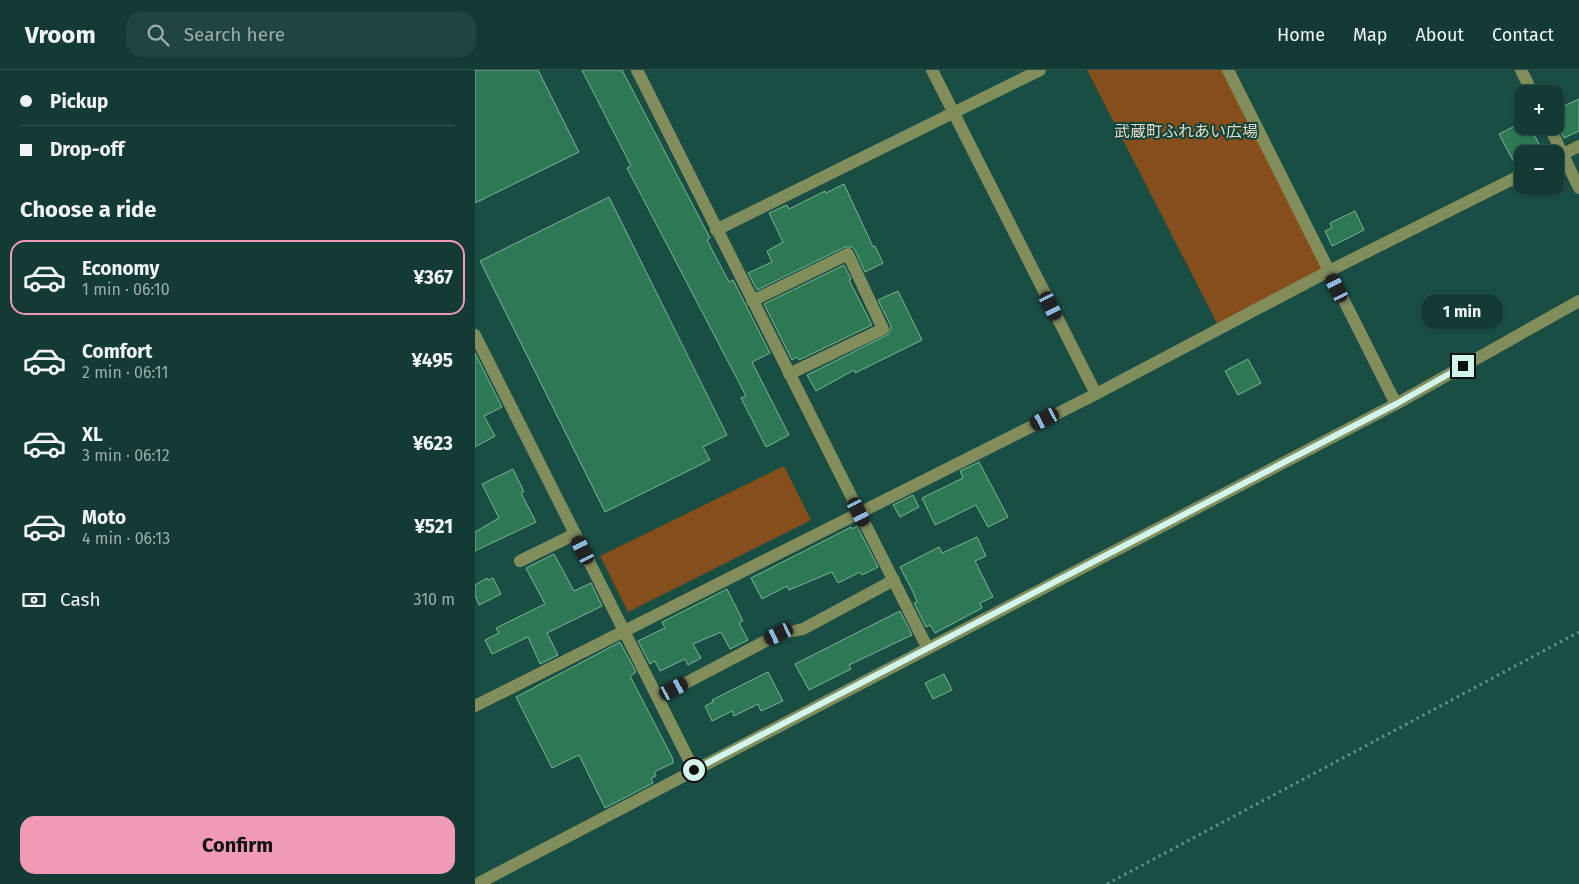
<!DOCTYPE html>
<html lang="en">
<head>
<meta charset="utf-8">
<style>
	:root { --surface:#133a34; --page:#204540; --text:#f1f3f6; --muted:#9dadac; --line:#32544f; --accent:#f09ab5 }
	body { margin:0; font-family:"Fira Sans","Noto Sans JP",sans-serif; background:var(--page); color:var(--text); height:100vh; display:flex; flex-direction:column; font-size:19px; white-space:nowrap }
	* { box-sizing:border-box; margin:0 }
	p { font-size:16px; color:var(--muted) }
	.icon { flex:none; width:28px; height:28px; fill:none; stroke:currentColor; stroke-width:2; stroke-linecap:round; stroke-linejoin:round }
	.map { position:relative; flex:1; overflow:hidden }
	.drawer { display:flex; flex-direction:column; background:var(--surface); width:475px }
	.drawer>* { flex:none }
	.top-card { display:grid; align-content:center; height:110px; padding:0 20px; background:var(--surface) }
	.buttons { position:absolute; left:1039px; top:15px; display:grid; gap:10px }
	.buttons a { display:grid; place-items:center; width:50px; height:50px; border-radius:10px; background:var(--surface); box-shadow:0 1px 4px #0004,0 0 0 1px var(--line); font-size:25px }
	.end { position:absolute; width:22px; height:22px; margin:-11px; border:6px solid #d2f4ec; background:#111; box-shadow:0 0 0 2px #111 }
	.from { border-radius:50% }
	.bubble { position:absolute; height:35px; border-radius:15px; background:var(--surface); box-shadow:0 1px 4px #0004,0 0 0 1px var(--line); font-size:16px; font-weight:700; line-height:35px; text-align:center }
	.car { position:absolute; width:15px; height:30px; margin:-15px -8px; border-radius:6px; box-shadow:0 0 4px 1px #0007; background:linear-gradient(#222 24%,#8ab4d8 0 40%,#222 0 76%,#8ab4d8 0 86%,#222 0) }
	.top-card b { display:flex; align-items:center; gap:18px; height:48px; font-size:19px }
	.top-card b+b { border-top:1px solid var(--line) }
	.top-card i { width:12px; height:12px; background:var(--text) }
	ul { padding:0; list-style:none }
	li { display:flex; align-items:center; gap:15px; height:75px; margin:0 10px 8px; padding:0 10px; border:2px solid transparent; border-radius:15px }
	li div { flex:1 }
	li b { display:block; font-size:19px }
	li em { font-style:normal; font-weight:700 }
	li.active { border-color:var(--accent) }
	li>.icon { width:45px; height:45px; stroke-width:1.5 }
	h2 { padding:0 20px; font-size:22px; line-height:60px }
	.pay { display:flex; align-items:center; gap:12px; height:55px; padding:0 20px; font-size:19px }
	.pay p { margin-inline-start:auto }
	.action { display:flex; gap:10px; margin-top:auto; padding:10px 20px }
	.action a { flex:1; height:58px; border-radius:15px; background:var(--accent); color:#111; font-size:20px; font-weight:700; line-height:58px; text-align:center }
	header { display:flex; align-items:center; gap:30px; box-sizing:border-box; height:70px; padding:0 25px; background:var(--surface); border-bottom:1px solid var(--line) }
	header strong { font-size:24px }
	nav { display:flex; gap:28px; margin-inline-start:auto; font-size:18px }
	.search { width:350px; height:45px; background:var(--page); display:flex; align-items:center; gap:12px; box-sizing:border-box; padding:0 18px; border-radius:15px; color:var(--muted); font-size:19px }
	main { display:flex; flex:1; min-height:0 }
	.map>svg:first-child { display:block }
	.green { fill:#854e1a }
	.building { fill:#2d7954; stroke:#7db395 }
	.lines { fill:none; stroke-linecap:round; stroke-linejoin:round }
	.path { stroke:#639088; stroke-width:3; stroke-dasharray:2.5 4; stroke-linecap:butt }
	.minor { stroke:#818d5b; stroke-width:12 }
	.route { stroke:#d2f4ec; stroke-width:6 }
	.labels { text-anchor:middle; stroke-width:4; stroke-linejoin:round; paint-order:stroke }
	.park-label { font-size:16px; fill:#efd6c3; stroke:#0a443a }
</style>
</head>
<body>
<header>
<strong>Vroom</strong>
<div class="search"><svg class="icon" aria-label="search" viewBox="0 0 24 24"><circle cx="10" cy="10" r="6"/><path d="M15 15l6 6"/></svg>Search here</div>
<nav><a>Home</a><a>Map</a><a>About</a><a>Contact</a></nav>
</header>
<main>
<section class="drawer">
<div class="top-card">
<b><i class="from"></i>Pickup</b>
<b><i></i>Drop-off</b>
</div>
<h2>Choose a ride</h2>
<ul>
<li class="active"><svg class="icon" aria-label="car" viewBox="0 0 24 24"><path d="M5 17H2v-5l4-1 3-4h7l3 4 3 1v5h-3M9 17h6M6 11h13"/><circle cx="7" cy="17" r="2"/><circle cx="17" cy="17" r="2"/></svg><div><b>Economy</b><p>1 min · 06:10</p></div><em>¥367</em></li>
<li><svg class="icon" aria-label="car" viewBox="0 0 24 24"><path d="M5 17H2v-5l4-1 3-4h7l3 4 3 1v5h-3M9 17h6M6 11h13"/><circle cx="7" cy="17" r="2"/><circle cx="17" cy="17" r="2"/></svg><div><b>Comfort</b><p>2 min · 06:11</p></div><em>¥495</em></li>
<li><svg class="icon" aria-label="car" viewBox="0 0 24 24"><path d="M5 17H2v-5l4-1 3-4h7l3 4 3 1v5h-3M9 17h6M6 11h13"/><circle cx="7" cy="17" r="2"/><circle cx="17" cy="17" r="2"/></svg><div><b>XL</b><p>3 min · 06:12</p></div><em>¥623</em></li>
<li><svg class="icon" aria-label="car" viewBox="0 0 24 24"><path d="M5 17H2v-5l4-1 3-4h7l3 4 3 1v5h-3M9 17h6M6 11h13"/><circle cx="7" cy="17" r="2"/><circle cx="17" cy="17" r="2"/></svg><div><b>Moto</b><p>4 min · 06:13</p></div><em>¥521</em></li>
</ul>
<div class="pay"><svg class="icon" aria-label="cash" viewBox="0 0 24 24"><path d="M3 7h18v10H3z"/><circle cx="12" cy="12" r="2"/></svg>Cash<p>310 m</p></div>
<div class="action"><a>Confirm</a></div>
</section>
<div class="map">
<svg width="1104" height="814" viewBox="0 0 1104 814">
	<rect width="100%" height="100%" fill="#194e45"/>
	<path class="green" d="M612,0H749L849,199L743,255Z
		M309,396L336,450L153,542L125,486Z"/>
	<path class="building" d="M0,0H63L104,82L0,133Z
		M107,0H147L235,168L232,170L254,212L258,210L295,283L277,292L314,365L291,377L266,328L271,326L152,98L156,96Z
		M1104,29V61L1089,68L1080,51V40Z
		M1040,56H1055L1069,84H1048V96L1042,98L1024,64Z
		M369,114L398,177L400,176L408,193L390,202L380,180L377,177H370L282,220L273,203L297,192L292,181L308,172L294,143L312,135L314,139L350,121L351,123Z
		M134,127L252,365L228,377L235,390L130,442L5,191Z
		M880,141L889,160L857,176L850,161L857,158L855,153Z
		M369,195L376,209L374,210L397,255L324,290L322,287L317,290L289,234Z
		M423,221L447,270L380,303L379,300L341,321L332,305L414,264L416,256L403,230Z
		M0,283L27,337L9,346L20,366L0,377Z
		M773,289L786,313L763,325L750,301Z
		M504,392L533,447L513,457L501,435L460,455L447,428L488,408L485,401Z
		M38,399L49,422L46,423L61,452L0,481V462L24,448L7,414Z
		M438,425L444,437L425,447L418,435Z
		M382,456L403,497L387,505L385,502L363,513L357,502L314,520L312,516L287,529L276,508L376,457L377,459Z
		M502,467L511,486L500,491L518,527L505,533L507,538L460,563L455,555L451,557L439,533L442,532L438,522L425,497L464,477L467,483Z
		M79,484L99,521L116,513L127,536L72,563L83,585L65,594L53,567L17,584L10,570L24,563L21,558L70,534L51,498Z
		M12,508L13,510L18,508L26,524L4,535L0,525V515Z
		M252,519L268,551L264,553L273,570L255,579L246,562L218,574L226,588L213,595L210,589L185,601L180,591L175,594L163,571L190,558L187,552Z
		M425,541L437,565L374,595L376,599L334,620L320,594Z
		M145,572L161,602L155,606L198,689V693L179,702L181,706L176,708L178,713L130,738L104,685L77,698L41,627Z
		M293,602L308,631L286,641L283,634L259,646L257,641L237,651L230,636L238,632L237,630Z
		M469,604L477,620L458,629L450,613Z"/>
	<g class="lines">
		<path class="path" d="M632,814L1104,562"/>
		<path class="minor" d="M162,0L452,577
			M457,0L621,324
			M753,0L921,334
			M1046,0L1058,24
			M1074,56L1104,118
			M1082,87L1104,76
			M241,160L565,0
			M277,231L373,184L408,259L314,304
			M0,265L219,700
			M45,491L100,464
			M184,627L304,564L328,559L419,510
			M0,636L621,324L854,201L1048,104
			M2,814L921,334L1104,231"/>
	</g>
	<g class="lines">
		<path class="route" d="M219,700L921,334L988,296"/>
	</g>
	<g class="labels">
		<g class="park-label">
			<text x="711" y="67">武蔵町ふれあい広場</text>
		</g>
	</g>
</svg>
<div class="buttons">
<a>+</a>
<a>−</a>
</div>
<i class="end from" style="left:219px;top:700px"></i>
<i class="end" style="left:988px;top:296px"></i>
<div class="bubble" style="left:946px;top:224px;width:82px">1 min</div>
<i class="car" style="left:862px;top:218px;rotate:333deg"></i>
<i class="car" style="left:576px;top:236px;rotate:153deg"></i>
<i class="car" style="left:570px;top:349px;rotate:243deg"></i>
<i class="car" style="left:384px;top:442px;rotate:153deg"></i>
<i class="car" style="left:108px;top:480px;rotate:333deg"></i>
<i class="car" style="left:304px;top:564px;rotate:244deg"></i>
<i class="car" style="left:199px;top:619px;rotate:62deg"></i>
</div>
</main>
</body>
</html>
